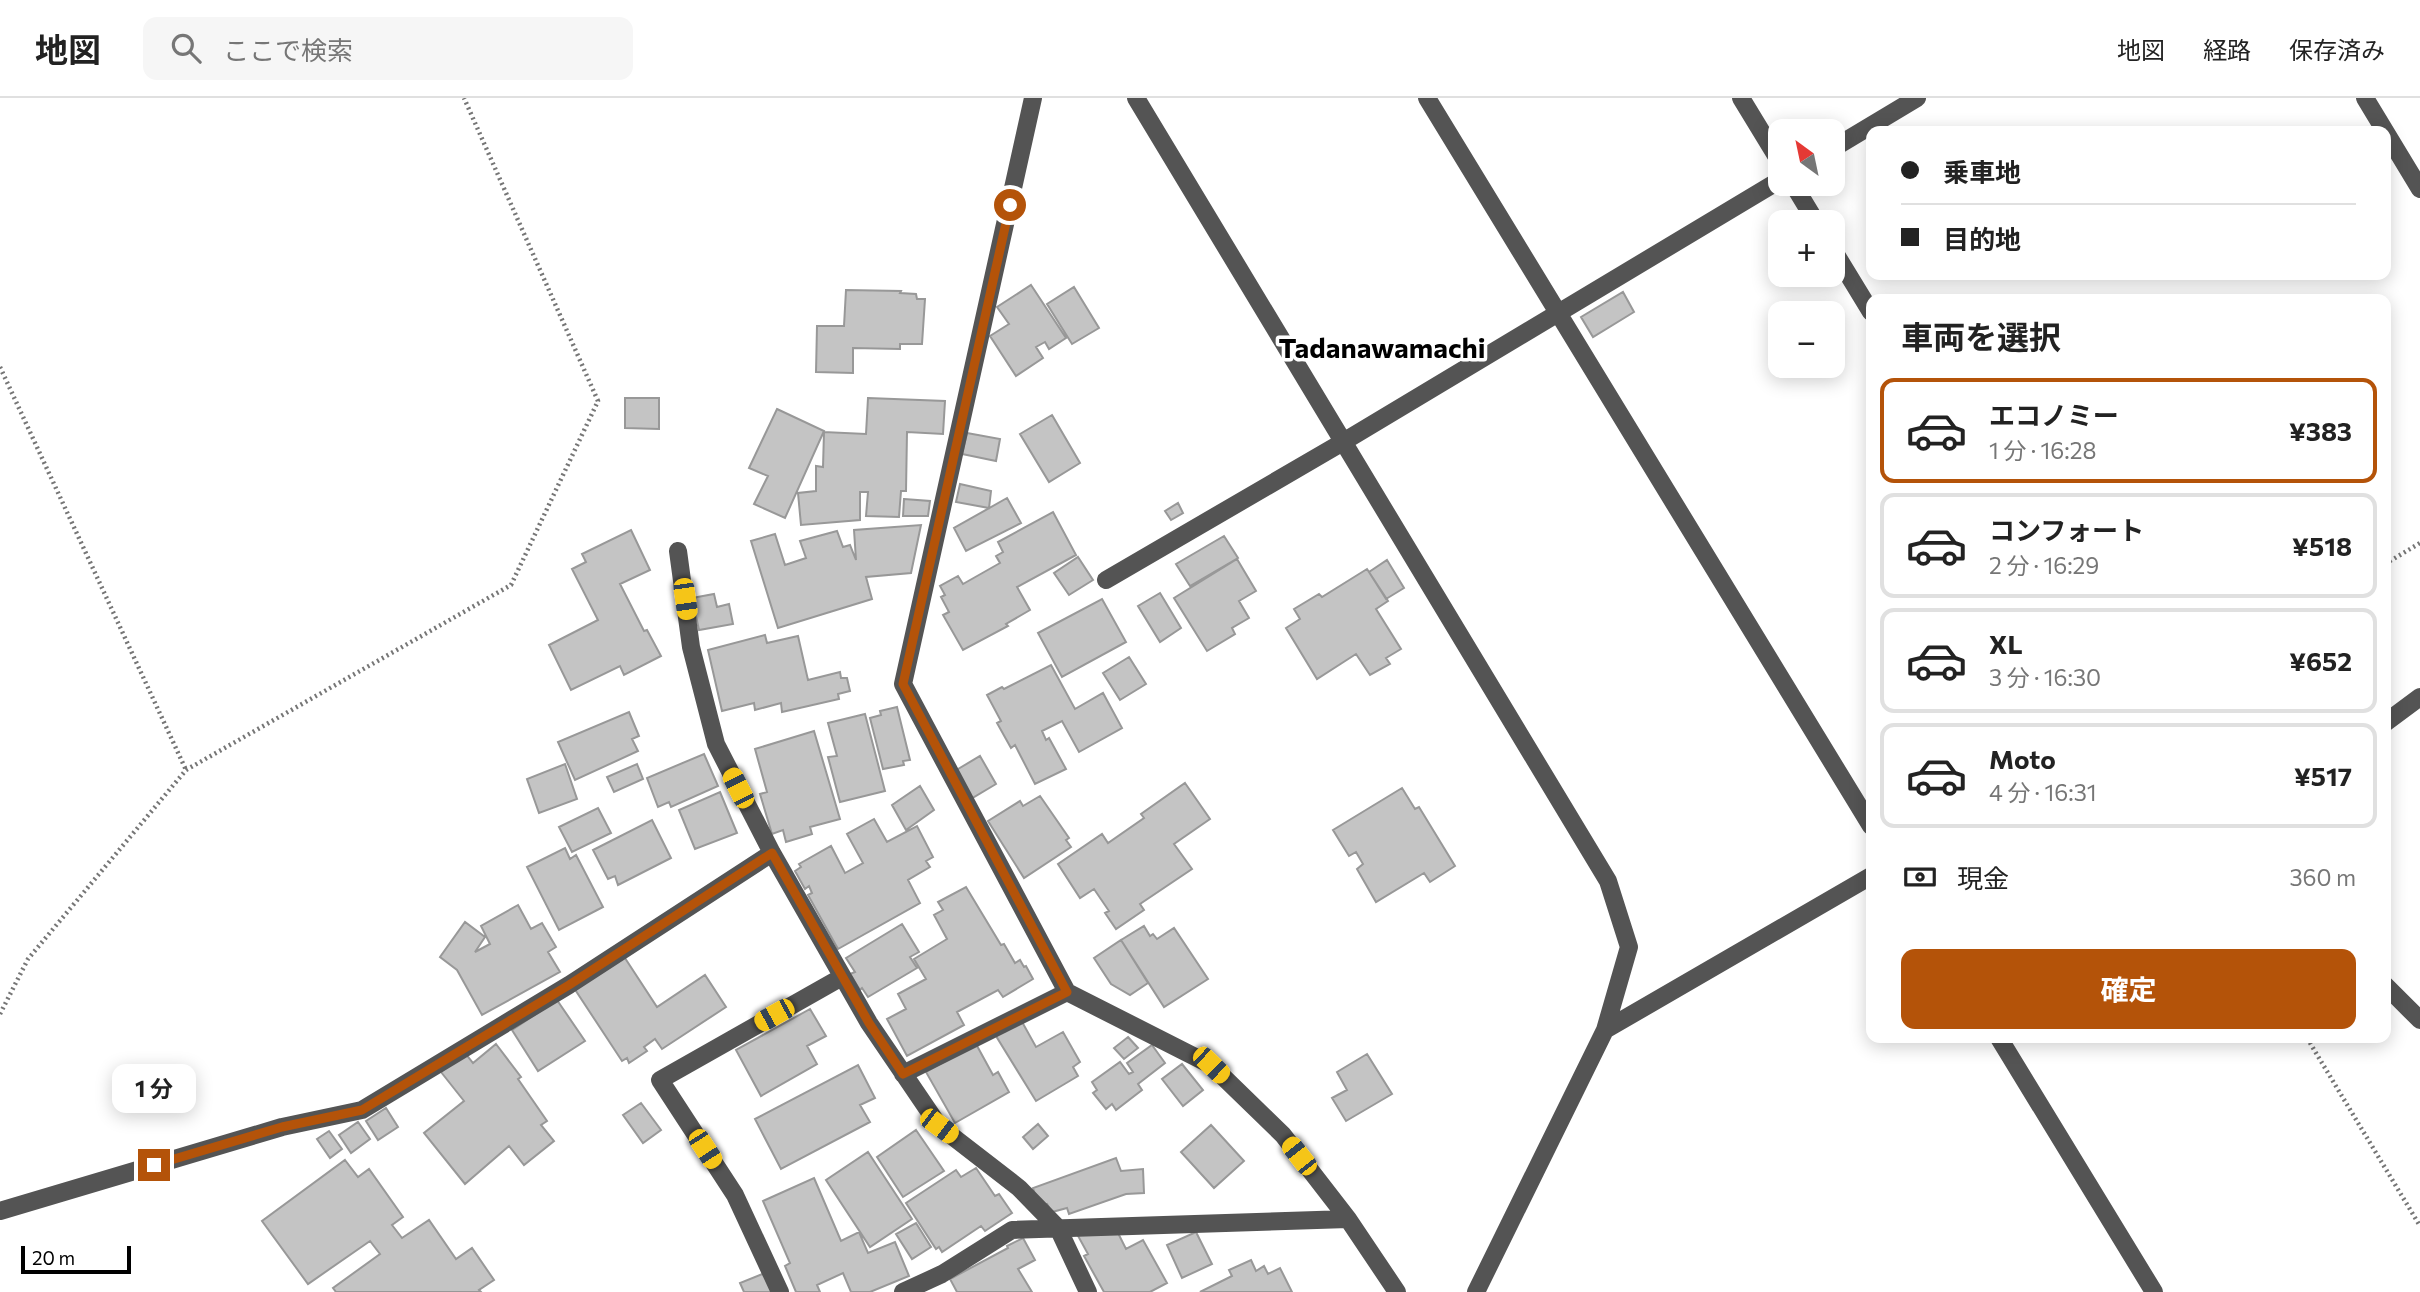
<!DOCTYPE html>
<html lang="ja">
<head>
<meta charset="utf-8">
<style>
	:root { --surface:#fff; --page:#f6f6f6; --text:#222; --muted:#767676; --line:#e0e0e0; --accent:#b45309 }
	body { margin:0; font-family:Commissioner,"Noto Sans JP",sans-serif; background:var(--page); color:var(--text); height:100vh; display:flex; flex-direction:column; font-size:26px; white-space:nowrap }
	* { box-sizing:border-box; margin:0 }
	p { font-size:23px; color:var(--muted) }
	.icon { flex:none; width:38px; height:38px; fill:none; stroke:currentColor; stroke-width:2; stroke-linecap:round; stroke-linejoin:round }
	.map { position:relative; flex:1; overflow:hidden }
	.side { position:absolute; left:1866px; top:196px; width:525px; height:749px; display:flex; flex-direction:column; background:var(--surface); border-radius:14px; box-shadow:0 4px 18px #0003 }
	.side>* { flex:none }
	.guide { position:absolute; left:1866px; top:28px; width:525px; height:154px; border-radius:14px; box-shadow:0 4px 18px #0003; display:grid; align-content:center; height:154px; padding:0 35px; background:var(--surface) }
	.needle { width:46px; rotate:327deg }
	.controls { position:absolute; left:1768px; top:21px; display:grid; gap:14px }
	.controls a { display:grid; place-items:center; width:77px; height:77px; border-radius:14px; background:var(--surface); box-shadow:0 4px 18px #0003; font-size:35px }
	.scale { position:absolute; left:21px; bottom:18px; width:110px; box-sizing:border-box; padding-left:7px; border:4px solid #000; border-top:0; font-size:19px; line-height:24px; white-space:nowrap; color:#000; -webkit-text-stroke:5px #fff; paint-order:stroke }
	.end { position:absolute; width:32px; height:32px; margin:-16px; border:9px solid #b45309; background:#fff; box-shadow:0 0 0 4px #fff }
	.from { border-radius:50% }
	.bubble { position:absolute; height:49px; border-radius:14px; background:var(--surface); box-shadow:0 4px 18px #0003; font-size:23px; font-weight:700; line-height:49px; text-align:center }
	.car { position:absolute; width:21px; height:42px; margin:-21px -10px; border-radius:9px; box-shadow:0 0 5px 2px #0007; background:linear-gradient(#f5c518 24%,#345 0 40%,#f5c518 0 76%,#345 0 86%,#f5c518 0) }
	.guide b { display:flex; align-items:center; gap:24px; height:66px; font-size:26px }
	.guide b+b { border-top:2px solid var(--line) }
	.guide i { width:18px; height:18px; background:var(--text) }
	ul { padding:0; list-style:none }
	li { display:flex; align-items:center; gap:21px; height:105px; margin:0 14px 10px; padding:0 21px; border:4px solid var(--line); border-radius:14px }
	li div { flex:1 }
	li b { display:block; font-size:26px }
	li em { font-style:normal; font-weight:700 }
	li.current { border-color:var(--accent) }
	li>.icon { width:63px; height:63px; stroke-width:1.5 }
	h2 { padding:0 35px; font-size:32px; line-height:84px }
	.pay { display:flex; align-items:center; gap:18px; height:77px; padding:0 35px; font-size:26px }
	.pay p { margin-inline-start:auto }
	.button { display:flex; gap:14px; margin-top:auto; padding:14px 35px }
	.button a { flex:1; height:80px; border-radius:14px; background:var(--accent); color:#fff; font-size:28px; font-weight:700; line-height:80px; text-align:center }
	header { display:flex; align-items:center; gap:42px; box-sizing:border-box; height:98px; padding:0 35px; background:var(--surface); border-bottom:2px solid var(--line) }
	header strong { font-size:33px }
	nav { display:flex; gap:38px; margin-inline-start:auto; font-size:24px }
	.search { width:490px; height:63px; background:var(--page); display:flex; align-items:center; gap:18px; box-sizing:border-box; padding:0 24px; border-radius:14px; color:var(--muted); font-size:26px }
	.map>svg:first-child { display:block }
	.building { fill:#c4c4c4; stroke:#989898; stroke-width:2 }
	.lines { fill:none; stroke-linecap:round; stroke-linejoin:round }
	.path { stroke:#767676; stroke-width:4.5; stroke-dasharray:2 3.5; stroke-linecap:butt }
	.minor { stroke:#545454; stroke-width:18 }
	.route { stroke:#b45309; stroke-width:9 }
	.labels { text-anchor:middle; stroke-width:7; stroke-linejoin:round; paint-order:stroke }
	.quarter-label { font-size:28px; font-weight:bold; fill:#000; stroke:#fff }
</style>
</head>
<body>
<header>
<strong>地図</strong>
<div class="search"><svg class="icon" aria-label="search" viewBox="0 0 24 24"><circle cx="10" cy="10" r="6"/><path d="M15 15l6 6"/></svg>ここで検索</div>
<nav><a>地図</a><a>経路</a><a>保存済み</a></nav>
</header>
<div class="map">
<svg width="2420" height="1194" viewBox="0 0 2420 1194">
	<rect width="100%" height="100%" fill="#fff"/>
	<path class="building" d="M1031,187L1066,240L1049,251L1045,244L1036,249L1043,260L1016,278L990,238L1009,226L997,209Z
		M1074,189L1099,230L1072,246L1047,206Z
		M846,192L901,193L900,195L916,196L917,201H925L922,246H900V251L853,250V275L816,274L817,228H844Z
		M1623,194L1634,214L1593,239L1581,219Z
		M625,300H659V331L625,330Z
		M868,300L945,303L943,336L907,334L906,393H901L899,419L866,418L868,394H860V422L801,427L798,395L816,393V368L823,369L824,334L866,336Z
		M777,311L824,333L785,420L754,406L768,378L749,370Z
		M1052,317L1080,365L1049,384L1020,336Z
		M967,335L1000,341L996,363L962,356Z
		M960,386L991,393L989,410L956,404Z
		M1007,400L1021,425L966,453L954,430Z
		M904,401L930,403L928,418H903Z
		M1178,405L1183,415L1171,422L1165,413Z
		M1053,414L1076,457L1017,489L1030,512L1006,526L1008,528L963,552L943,517L949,514L941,499L945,497L940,488L958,478L963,486L1000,465L996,458L1003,454L998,444Z
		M921,427L911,475L866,479L872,501L778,530L751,443L775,436L785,467L806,460L800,443L837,433L843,449L850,447L856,462L854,432Z
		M631,432L650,472L620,486L644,533L647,532L661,558L624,577L620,568L571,592L549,547L598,522L572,471L586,464L582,456Z
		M1224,438L1238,460L1190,488L1176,466Z
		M1078,459L1093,482L1069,497L1054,475Z
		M1237,461L1256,493L1239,503L1249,520L1232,530L1235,536L1207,553L1174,500Z
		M1387,462L1404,490L1386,501L1369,474Z
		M1367,471L1388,503L1376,511L1401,551L1386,560L1390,566L1370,577L1356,556L1317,581L1286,530L1300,521L1294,511L1319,496L1322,499Z
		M1160,495L1181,530L1160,544L1138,508Z
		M714,496L717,509L729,506L733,526L699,532L692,500Z
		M1102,501L1126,544L1062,579L1038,535Z
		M765,537L767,545L798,538L808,582L840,574L841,580H847L850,593L838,596L839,601L782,614L781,605L755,612L754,605L722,613L708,552Z
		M1129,559L1146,586L1120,602L1103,575Z
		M1051,567L1075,611L1103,595L1122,630L1079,654L1062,623L1042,633L1046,642L1049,640L1066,671L1035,686L1015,647L1011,650L997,625L1001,623L987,597L1002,589L1004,591Z
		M897,609L910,662L903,663L904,667L883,671L870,620L881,617L880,613Z
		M629,614L639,638L632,641L638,653L575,682L558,644Z
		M865,616L885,693L840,704L828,659L837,658L828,625Z
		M814,633L840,721L810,729L812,736L786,744L783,732L772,736L760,696L767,694L755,651Z
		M704,656L718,688L671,709L669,704L658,709L647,680Z
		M980,658L996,686L969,702L953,674Z
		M565,666L577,701L539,715L527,681Z
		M637,666L643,681L614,694L607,679Z
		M1185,685L1210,721L1174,746L1192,771L1140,806L1144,812L1116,831L1105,815L1109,813L1094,791L1080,800L1058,766L1102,736L1108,745L1144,720L1141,716Z
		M920,688L934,712L906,732L892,707Z
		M1402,690L1415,711L1419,709L1455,768L1430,784L1424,775L1376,804L1357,771L1363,766L1356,754L1349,758L1333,732Z
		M720,694L737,735L695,751L679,712Z
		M1040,698L1069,740L1066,742L1071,749L1024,780L988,723L1020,703L1023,708Z
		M598,710L611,735L572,754L559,729Z
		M874,721L887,744L917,728L933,759L926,763L930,769L908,782L920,805L838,851L808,797L812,795L809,788L805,791L795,773L801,769L799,766L831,748L845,775L863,765L847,736Z
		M652,722L671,760L618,787L615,778L608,781L593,752Z
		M565,750L570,761L576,757L603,809L559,832L527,769Z
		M966,789L1001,847L1004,846L1015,865L1020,862L1024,869L1026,868L1033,881L1003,899L998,892L957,914L964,927L907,958L887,921L906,911L898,896L926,881L914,861L947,841L934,817L943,812L938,804Z
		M518,807L531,831L542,825L556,849L548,854L560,874L482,917L457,872L440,859L465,824L485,839L475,854L490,846L481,828Z
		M902,826L919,854L910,859L917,870L868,899L862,890L860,892L850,876L855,874L846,860Z
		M1144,828L1150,838L1153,836L1157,841L1174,830L1208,881L1164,909L1121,842Z
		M1121,842L1148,885L1130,897L1111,886L1094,860Z
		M623,857L657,909L705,877L726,909L662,951L655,941L644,949L647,953L629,965L627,960L622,963L574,890Z
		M557,902L585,943L538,973L512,932Z
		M810,911L826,938L807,948L817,966L761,998L736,952Z
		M1021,922L1036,949L1063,934L1080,964L1073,969L1078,978L1036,1003L996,938Z
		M1128,939L1138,950L1124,961L1114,950Z
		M496,946L521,979L518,981L547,1023L541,1027L554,1043L524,1067L509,1048L465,1086L424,1035L464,1003L441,974L465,955L473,965Z
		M976,946L993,977L998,974L1009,994L955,1025L926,974Z
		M1152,947L1165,965L1138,986L1142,992L1116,1012L1112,1006L1106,1011L1093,995L1097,992L1092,984L1120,964L1129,976L1133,974L1127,965Z
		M1367,956L1392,996L1346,1023L1332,1000L1347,992L1337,974Z
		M1182,966L1203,992L1183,1008L1162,981Z
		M858,967L875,1000L860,1007L870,1024L781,1071L755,1021Z
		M641,1005L661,1032L643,1045L623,1017Z
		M386,1010L398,1029L378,1042L366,1023Z
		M358,1024L370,1041L351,1055L339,1037Z
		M1038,1026L1048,1038L1033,1051L1023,1039Z
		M1211,1027L1244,1063L1214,1090L1181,1054Z
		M916,1032L944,1073L903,1099L877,1059Z
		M329,1033L342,1051L330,1060L317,1041Z
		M868,1054L912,1121L870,1149L826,1082Z
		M1116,1060L1121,1073L1143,1071L1144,1095L1126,1096L1069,1116L1067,1110L1052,1114L1047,1106L1039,1109L1033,1090Z
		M345,1062L358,1079L369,1071L403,1119L392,1127L402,1140L429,1122L456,1161L472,1150L494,1182L479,1192L481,1194H336L333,1190L380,1156L370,1143L308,1186L262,1123Z
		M976,1070L995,1098L999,1096L1012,1115L985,1133L981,1128L942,1154L939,1149L936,1151L906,1105L956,1072L961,1079Z
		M814,1080L841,1143L859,1134L868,1155L895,1144L909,1178L870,1194H851L843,1175L817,1187L820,1194H796L785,1168L790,1165L763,1103Z
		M916,1125L931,1149L912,1161L896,1136Z
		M1196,1134L1212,1166L1182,1180L1167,1147Z
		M1118,1135L1126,1151L1143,1142L1167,1185L1150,1194H1104L1084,1158L1088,1156L1077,1136Z
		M1023,1140L1035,1162L1018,1171L1032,1194H957L950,1181L1008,1150L1007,1148Z
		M1251,1162L1256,1173L1264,1168L1268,1176L1280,1170L1292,1194H1200L1232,1178L1229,1172Z
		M765,1175L773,1194H744L740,1185Z"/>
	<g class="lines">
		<path class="path" d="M0,269L186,672
			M2385,466L2420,445
			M0,916L28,861L186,672L511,487L598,303L464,0
			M2307,940L2420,1128"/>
		<path class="minor" d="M1033,0L903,586L1067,894L1211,967L1283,1037L1348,1121L1397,1194
			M1136,0L1608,783L1629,849L1605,932L1476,1194
			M1427,0L1871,728
			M1741,0L1780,64
			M2365,0L2420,91
			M1832,51L1917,0
			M1793,86L1816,124
			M1832,150L1871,214
			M678,453L691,549L716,646L772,755L869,925L939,1028L1019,1090L1058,1130L1088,1194
			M1106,482L1343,344L1780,82
			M2385,625L2420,599
			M2385,887L2420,922
			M1605,932L1871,778
			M1999,940L2154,1194
			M903,976L1067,894
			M0,1113L282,1029L362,1012L569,887L772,755
			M780,1194L735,1097L660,982L842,879
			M903,1194L942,1176L1012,1132L1348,1121"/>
	</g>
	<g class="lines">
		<path class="route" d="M154,1067L282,1029L362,1012L569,887L772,755L869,925L903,976L1067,894L903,586L1010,107"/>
	</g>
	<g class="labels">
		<g class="quarter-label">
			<text x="1382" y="260">Tadanawamachi</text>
		</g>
	</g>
</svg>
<div class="controls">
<a><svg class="needle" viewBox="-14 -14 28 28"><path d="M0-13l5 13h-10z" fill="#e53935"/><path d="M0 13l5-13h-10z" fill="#767676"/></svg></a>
<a>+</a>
<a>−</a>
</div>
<div class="scale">20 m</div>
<i class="end from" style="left:1010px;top:107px"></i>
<i class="end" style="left:154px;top:1067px"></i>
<div class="bubble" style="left:112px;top:966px;width:84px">1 分</div>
<i class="car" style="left:685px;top:501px;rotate:172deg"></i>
<i class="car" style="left:738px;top:690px;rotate:333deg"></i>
<i class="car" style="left:774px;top:917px;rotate:241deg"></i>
<i class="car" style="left:1211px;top:967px;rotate:134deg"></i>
<i class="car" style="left:939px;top:1028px;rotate:127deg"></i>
<i class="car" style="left:705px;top:1051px;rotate:147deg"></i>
<i class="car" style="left:1299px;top:1058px;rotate:322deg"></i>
<div class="guide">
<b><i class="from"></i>乗車地</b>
<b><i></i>目的地</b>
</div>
<section class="side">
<h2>車両を選択</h2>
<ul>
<li class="current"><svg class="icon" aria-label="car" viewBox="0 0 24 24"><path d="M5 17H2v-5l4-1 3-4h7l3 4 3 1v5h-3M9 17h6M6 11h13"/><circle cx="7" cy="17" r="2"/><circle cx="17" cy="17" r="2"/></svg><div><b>エコノミー</b><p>1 分 · 16:28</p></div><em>¥383</em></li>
<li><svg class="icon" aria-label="car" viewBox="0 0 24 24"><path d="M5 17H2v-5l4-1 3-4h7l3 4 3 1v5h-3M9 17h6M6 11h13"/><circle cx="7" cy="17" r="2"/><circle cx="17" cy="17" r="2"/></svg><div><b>コンフォート</b><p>2 分 · 16:29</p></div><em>¥518</em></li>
<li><svg class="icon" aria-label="car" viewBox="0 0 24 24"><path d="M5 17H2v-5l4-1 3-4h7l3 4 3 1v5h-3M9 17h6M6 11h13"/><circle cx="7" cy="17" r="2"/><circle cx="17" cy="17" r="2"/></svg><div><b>XL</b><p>3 分 · 16:30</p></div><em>¥652</em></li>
<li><svg class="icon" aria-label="car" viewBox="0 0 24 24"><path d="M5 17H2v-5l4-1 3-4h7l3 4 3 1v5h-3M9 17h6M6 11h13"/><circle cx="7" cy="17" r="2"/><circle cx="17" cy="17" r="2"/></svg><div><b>Moto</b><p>4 分 · 16:31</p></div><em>¥517</em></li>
</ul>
<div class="pay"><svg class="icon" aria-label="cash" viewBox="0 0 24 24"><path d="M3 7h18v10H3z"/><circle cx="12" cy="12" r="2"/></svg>現金<p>360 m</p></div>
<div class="button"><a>確定</a></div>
</section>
</div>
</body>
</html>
